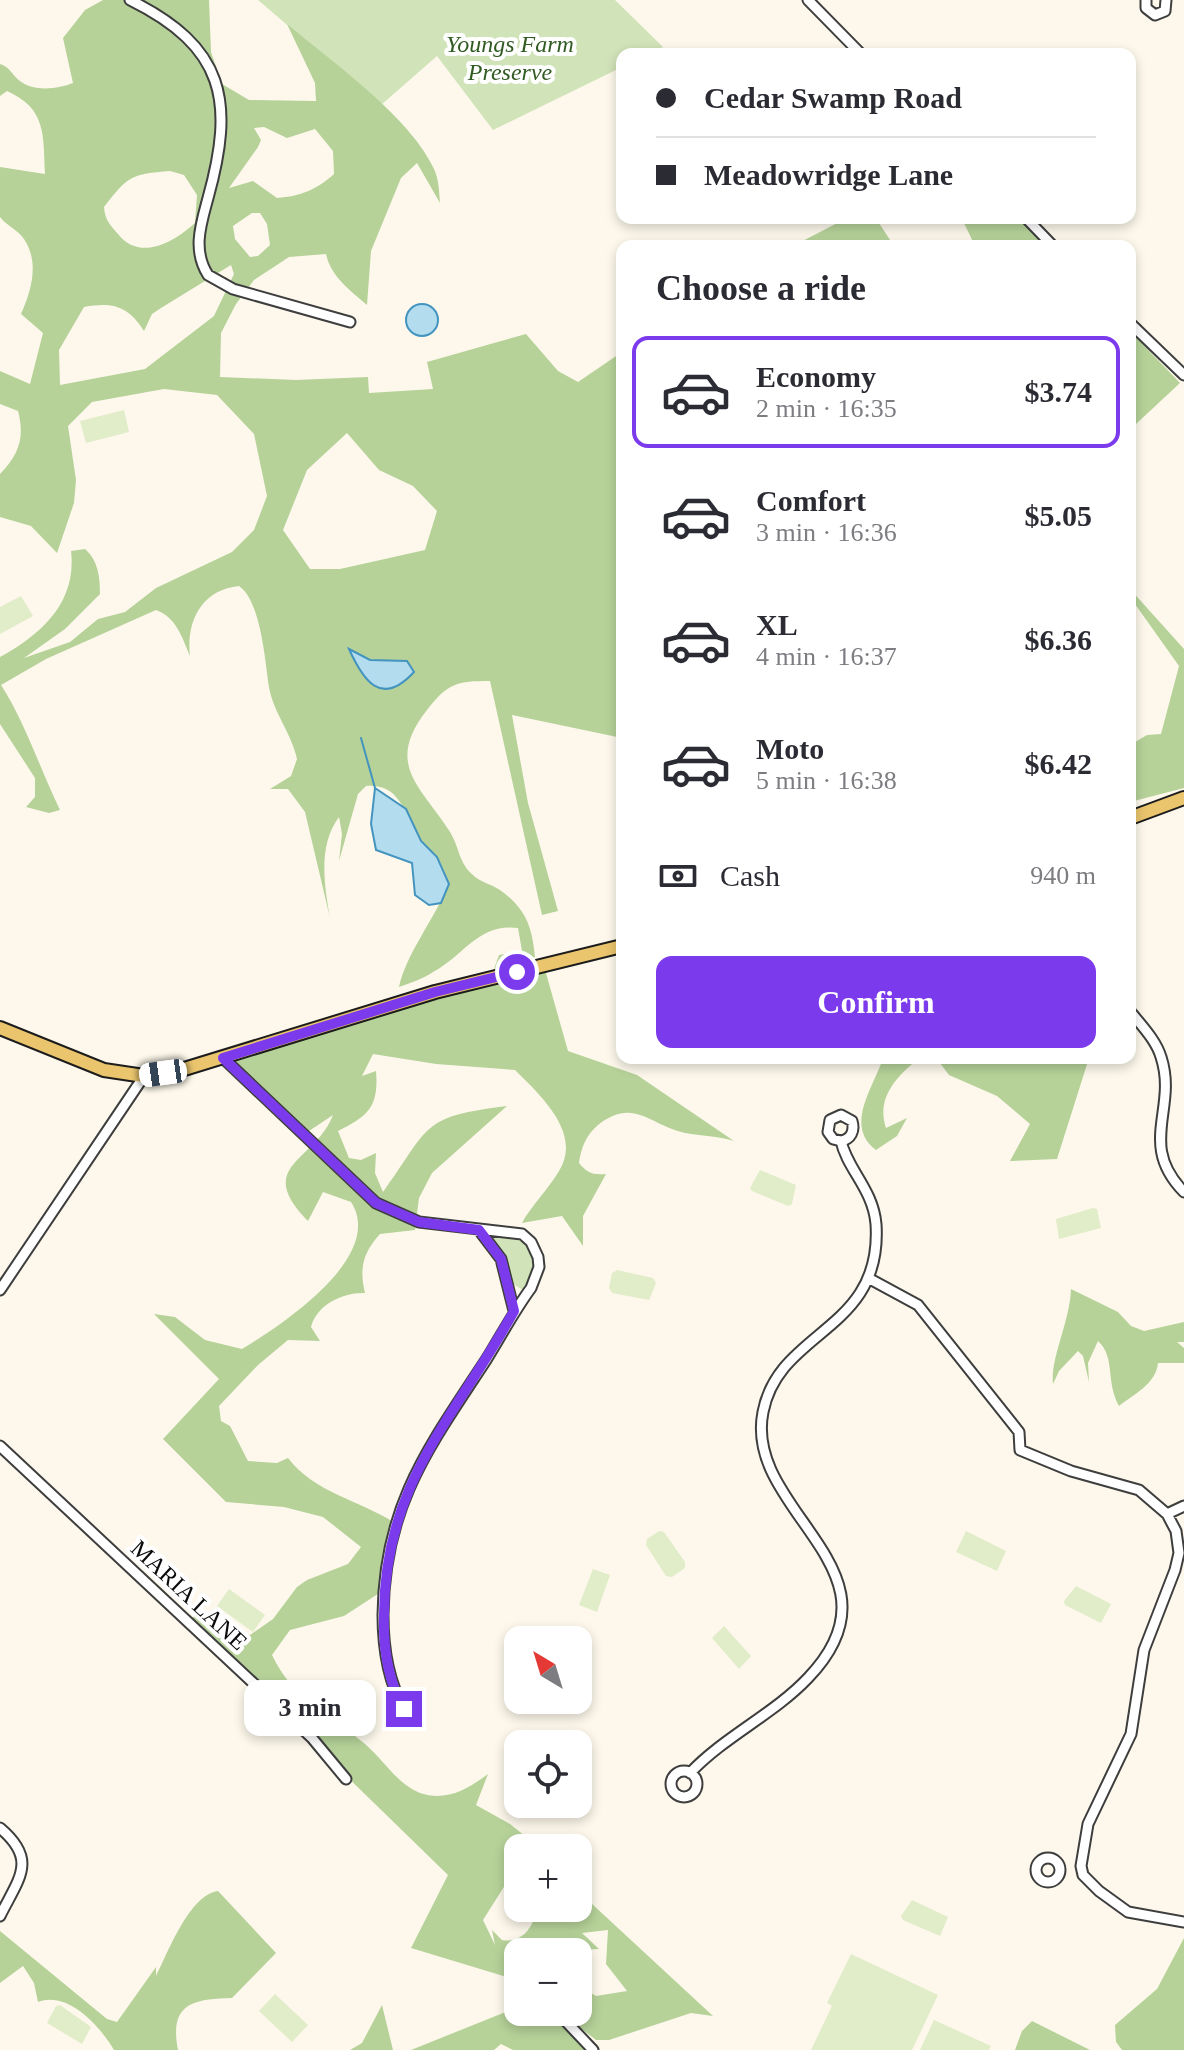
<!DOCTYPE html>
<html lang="en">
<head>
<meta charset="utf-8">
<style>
	:root { --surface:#fff; --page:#f2f2f3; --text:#2b2b33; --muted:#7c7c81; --line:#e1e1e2; --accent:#7c3aed }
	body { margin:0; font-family:"Times New Roman",serif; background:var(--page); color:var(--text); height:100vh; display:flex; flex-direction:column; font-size:30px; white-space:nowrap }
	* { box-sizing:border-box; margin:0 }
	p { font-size:26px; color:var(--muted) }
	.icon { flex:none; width:44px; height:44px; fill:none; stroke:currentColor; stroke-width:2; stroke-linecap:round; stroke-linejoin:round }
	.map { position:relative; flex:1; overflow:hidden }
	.panel { position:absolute; left:616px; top:240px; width:520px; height:824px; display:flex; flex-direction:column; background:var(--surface); border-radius:16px; box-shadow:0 4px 12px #0003 }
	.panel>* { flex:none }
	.hud { position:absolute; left:616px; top:48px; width:520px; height:176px; border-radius:16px; box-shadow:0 4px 12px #0003; display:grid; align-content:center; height:176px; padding:0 40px; background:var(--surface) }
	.needle { width:52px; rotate:322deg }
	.fabs { position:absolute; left:504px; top:1626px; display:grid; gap:16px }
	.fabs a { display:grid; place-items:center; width:88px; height:88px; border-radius:16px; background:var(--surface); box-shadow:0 4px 12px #0003; font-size:40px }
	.end { position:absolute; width:36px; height:36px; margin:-18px; border:10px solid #7c3aed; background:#fff; box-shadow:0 0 0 4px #fff }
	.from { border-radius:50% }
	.bubble { position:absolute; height:56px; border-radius:16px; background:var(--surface); box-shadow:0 4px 12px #0003; font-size:26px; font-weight:600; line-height:56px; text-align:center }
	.car { position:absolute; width:24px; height:48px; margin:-24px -12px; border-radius:10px; box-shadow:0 0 6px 2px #0007; background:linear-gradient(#fff 24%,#345 0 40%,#fff 0 76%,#345 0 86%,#fff 0) }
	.hud b { display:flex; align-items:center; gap:28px; height:76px; font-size:30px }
	.hud b+b { border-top:2px solid var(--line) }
	.hud i { width:20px; height:20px; background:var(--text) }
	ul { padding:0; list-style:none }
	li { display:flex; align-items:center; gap:24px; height:112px; margin:0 16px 12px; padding:0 24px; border:4px solid transparent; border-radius:16px }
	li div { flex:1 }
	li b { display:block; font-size:30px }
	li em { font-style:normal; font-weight:600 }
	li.on { border-color:var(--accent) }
	li>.icon { width:72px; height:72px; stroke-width:1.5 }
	h2 { padding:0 40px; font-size:36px; line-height:96px }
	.pay { display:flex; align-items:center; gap:20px; height:88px; padding:0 40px; font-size:30px }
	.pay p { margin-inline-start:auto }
	.cta { display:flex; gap:16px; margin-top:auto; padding:16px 40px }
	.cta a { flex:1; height:92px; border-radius:16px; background:var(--accent); color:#fff; font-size:32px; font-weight:600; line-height:92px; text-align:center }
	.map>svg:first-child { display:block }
	.green { fill:#d1e3b8 }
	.forest { fill:#b6d299; fill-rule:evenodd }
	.pitch { fill:#e1ecc9 }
	.water { fill:#b4dcef; stroke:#4394bf; stroke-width:2 }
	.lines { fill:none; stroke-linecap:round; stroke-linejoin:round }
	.stream { stroke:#4394bf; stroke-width:2 }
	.minor-casing { stroke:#3e3e3e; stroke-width:13 }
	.major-casing { stroke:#1c1c1c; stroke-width:16 }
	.minor { stroke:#fff; stroke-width:9 }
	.major { stroke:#eac56d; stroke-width:12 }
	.route { stroke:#7c3aed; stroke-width:10 }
	.labels { text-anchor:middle; stroke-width:8; stroke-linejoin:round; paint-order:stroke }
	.park-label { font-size:24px; font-style:italic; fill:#315b23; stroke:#fff }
	.street-label { font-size:24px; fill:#0b0b0b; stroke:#fff }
</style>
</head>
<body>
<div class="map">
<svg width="1184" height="2050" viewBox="0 0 1184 2050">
	<rect width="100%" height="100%" fill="#fdf8eb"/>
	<path class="green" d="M258,0H615L663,47L648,54H622V67L493,130L437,56L381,105Z
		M494,1233C518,1234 527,1239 537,1262L523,1290L513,1284L490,1238Z"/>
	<path class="forest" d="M103,0H209L211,52L222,84L249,100L316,101L315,83L287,24C332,62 408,115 433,167C439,178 439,191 440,203L417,163L401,178L371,251L367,305C350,290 331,277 326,254L289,257L254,280L236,304L221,333L220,377L296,380L368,377L369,393L433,389L427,362L526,334L558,371L578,382L622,352V738L512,715L528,803L558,911L542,915L490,681C457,681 448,683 427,710C384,765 421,786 450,832C459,846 459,864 473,875C480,882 491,884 500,890C526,909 532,926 535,957L494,969L499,955L522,951L518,928C478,923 465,955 433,972C423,979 410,983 399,987C406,954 435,918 449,884C445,875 442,862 435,855C431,850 424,846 421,841C404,818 403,783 366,786L358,794L339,861L342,834L339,817C318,845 324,884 330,918L305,812L288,789H270L291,776L297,759C292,734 273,712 269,687C265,661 261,601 239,586C201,590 186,622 190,656C182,637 176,617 156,610L46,659L1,685C24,720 41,771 60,810L49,813L26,807L35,797V778L0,724V657C42,634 77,602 71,551L85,549C98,560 100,577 100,594L65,629L24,658L70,642L98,619L125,612L156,588L232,552L254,530L267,496L254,434L217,395L164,389L92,402L68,426L76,480L74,503L57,553L31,526L0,517V474C19,454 25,438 18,411L0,404V371L30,384L43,333L21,314C31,291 40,263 24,239C18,230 7,226 0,217V167L45,174C43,135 47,109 7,91L0,96V64C10,67 12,75 20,81C34,92 58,89 73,83L63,38L85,10ZM264,127L287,138L315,129L333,151L334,174C316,190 301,196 277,198L253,181L229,188L258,147L261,140L254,128ZM170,171L184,175L197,195L195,223C174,242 140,262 118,234C110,225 105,220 104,207C128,176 131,174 170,171ZM252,213H260L267,224L270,245L258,256L250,257L235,239L233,226ZM231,265L234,274L214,316L145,369L60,385L59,350L84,307C113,302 128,306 144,331L152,314L161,308ZM347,433L379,470L413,486L437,511L425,550L340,569H310L283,530L307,470Z
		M847,218H895L879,223L894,246H793Z
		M957,218H1020L1047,246H975L963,221Z
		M1130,331L1180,383L1136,424L1130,418Z
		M1130,589L1184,649V788L1130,802V745L1147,735L1161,734L1179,666L1130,597Z
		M544,966L568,1051L637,1075L734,1141C718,1136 701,1136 685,1133C649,1125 634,1097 598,1125C586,1135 581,1148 579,1163C587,1173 593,1175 606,1174L583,1216V1246L562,1216L522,1223C532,1204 559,1178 564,1160C575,1126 537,1092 515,1070L436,1064L373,1054L362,1076L376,1071C379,1107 368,1116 338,1131L349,1158L361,1160L376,1153L375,1173L383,1192C431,1126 419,1117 507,1106L432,1173L419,1198L415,1230L380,1234C363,1253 359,1268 365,1293C344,1292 317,1304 311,1327L320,1341L288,1340L258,1365L219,1406L221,1421L230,1426L248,1461L277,1463L288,1458C315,1493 359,1500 395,1523L384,1590L344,1616L290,1630L272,1655C294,1701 329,1713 365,1744C384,1760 396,1783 420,1793C446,1802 468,1789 488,1774L476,1805L510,1824L540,1848H518V1878L512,1874L483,1920L495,1945L492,1930L502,1940C522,1944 535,1926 536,1908H578V1891L713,2016L691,2013L609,2040H596L560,2012H578V1985L596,1996L627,1991L606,1964L608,1930L582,1933L599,1949L518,1952L517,1980L411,1948L448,1875L186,1620C208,1609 212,1620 230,1629C235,1632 244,1633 250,1635L273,1619L297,1587L307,1580L348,1564L361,1547L323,1517L284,1507L226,1502L163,1439L219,1379L154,1314L175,1317L205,1340L242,1349C282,1325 386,1256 351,1202L323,1192L308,1221C253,1165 315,1162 333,1115L303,1135L223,1058Z
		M883,1058H919C896,1077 876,1098 886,1128L907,1118L897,1136L876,1150C843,1126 875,1085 883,1058Z
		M936,1058H1089L1057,1159L1010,1161L1030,1124L997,1096L949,1075Z
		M1071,1289L1118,1312L1131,1326L1144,1331L1184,1322V1342H1177L1184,1348V1363H1158C1156,1384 1134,1394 1119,1406C1105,1380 1116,1358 1098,1341L1088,1363L1089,1382L1083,1356L1078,1351L1059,1371L1053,1384C1050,1359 1070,1321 1071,1289Z
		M218,1891L276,1953L232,1998C192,1999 169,2004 178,2050H114C99,2025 68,1991 38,2002L34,1983L23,1966L0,1983V1931L107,2019L117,2022L156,1967V1976C168,1953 189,1895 218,1891Z
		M1184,1938V2050H1122L1116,2042L1115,2025L1157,1989Z
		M382,2005L393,2050H350L362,2043Z
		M518,2007V2012H557L593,2050H513L501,2044L494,2050H411Z
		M1032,2021L1090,2050H1015L1022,2031Z"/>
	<path class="pitch" d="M124,410L129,432L86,443L80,421Z
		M21,596L33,616L0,634V607Z
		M760,1170L796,1185L792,1204L788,1206L752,1191L750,1188Z
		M1093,1208L1097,1209L1101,1228L1059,1239L1056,1219Z
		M617,1270L653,1278L656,1283L649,1300L612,1293L609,1288L612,1273Z
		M659,1531L664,1532L685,1562V1568L672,1577L666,1576L646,1545L647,1539Z
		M966,1531L1006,1551L997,1571L956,1552Z
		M593,1569L610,1575L597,1612L579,1605Z
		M1076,1586L1111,1604L1101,1623L1065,1605L1064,1601Z
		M229,1589L265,1615L253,1632L217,1606Z
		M724,1626L751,1656L739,1669L712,1638Z
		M912,1900L948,1917L940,1936L903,1920L901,1916Z
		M851,1954L938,1995L912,2050H811L832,2006L827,2003Z
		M275,1994L308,2025L292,2042L259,2011Z
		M60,2005L91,2027L82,2044L47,2023L56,2006Z
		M934,2020L991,2046L989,2050H920Z"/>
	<path class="water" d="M406 320a16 16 0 1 1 32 0a16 16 0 1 1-32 0Z
		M349,649L370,660L407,661L414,672C381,708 363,680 349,649Z
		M375,788L406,809L421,841L437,857L449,884L441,903L429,905L415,895L412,863L376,850L371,824Z"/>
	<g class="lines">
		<path class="stream" d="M361,738L375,788"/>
		<g class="minor-casing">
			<path id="minor" d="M130,0C225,47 235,101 208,198C201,224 192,250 208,275L233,289L350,322
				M808,0L861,54
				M1146,0V8L1155,15L1165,11L1166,0
				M1026,218L1053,246
				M1130,323L1184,375
				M1130,1011C1141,1025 1156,1040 1161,1057C1178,1109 1137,1144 1184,1192
				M223,1058L376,1203L419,1222L522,1234L531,1242L538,1257L539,1267L531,1288C514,1311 501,1336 486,1360C429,1447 384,1505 383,1615C383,1646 388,1681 404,1709
				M479,1230L501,1259L514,1311
				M870,1279L918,1305L1019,1432L1020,1450L1071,1471L1139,1490L1167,1514L1176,1531L1179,1553L1175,1570L1144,1650L1131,1734L1088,1824L1081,1866L1083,1875L1099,1891L1128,1912L1184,1922
				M0,1290L144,1076
				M0,1446L312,1738L346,1779
				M1167,1514L1184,1506
				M671 1784a13 13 0 1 1 26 0a13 13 0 1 1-26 0Z
				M690,1773C725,1736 774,1714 808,1678C912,1570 743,1512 763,1412C779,1329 883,1332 876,1224C873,1189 847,1169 841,1141L833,1139L828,1132L830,1120L841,1115L852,1121C855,1131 851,1139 841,1141
				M0,1828C38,1860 19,1878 0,1916
				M1036 1870a12 12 0 1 1 24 0a12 12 0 1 1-24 0Z
				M557,2012L593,2050"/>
		</g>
		<g class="major-casing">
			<path id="major" d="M1130,818L1184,798
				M0,1028L104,1070L144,1076L181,1070L435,992L622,946"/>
		</g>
		<use href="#minor" class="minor"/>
		<use href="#major" class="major"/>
	</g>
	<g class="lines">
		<path class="route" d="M404,1709C388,1681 383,1646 384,1614C385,1481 454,1420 514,1311L501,1259L479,1230L419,1222L376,1203L223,1058L435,992L517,972"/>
	</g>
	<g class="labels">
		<g class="park-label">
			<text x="510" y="52">Youngs Farm<tspan x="510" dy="28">Preserve</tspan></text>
		</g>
		<g class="street-label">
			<text transform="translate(189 1595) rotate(43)" y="8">MARIA LANE</text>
		</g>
	</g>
</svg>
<div class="fabs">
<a><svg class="needle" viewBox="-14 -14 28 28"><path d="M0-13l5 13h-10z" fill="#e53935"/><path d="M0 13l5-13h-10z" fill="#7c7c81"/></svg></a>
<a><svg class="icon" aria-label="locate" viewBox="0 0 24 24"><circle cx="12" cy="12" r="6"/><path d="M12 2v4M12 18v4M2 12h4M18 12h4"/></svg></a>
<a>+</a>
<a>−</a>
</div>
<i class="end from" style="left:517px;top:972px"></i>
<i class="end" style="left:404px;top:1709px"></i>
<div class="bubble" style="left:244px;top:1680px;width:132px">3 min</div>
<i class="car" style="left:163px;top:1073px;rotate:262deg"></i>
<div class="hud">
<b><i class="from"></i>Cedar Swamp Road</b>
<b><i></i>Meadowridge Lane</b>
</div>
<section class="panel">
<h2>Choose a ride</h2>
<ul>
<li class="on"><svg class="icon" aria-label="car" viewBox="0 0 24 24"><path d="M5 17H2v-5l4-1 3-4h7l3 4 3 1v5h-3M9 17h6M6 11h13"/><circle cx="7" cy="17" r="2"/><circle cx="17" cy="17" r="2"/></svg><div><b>Economy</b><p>2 min · 16:35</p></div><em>$3.74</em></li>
<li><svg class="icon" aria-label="car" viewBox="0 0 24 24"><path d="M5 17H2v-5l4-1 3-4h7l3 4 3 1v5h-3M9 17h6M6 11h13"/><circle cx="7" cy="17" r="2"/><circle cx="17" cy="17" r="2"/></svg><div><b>Comfort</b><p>3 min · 16:36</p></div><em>$5.05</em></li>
<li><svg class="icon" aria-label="car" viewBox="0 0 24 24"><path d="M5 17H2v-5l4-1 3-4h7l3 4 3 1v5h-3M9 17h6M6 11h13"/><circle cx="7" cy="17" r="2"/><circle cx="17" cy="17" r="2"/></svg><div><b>XL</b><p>4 min · 16:37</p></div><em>$6.36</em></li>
<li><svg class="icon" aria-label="car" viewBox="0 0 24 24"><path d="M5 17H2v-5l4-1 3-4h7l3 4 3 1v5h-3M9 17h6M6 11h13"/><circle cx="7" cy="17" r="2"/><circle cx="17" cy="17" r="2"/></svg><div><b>Moto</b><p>5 min · 16:38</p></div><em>$6.42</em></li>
</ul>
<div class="pay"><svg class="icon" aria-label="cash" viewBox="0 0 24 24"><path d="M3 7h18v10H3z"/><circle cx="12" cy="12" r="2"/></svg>Cash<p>940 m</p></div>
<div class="cta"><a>Confirm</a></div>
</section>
</div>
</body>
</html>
